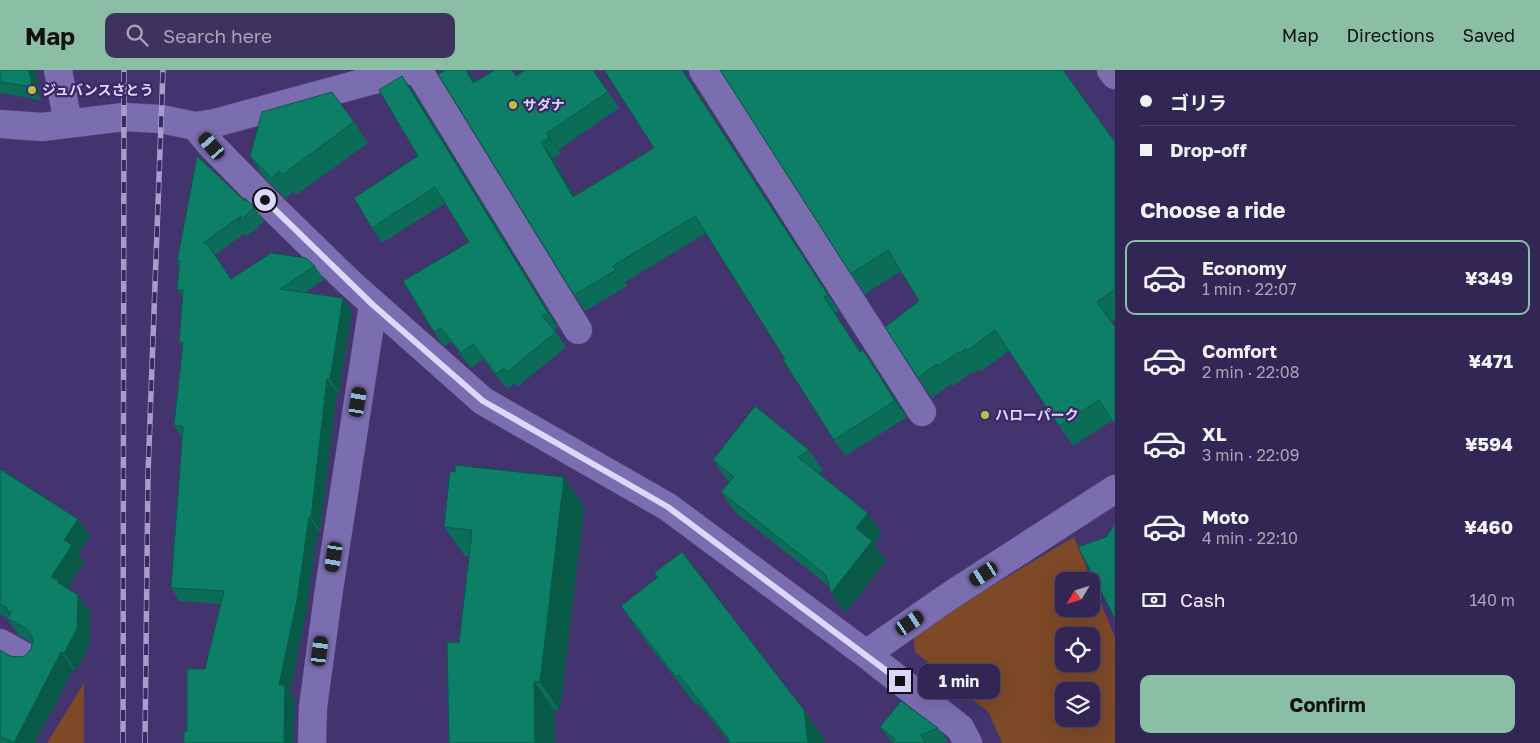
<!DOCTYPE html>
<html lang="en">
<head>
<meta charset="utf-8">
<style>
	:root { --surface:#322754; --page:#3d335e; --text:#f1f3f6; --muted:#a8a5b8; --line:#4d446b; --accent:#8abfa5 }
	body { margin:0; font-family:"Golos Text","Noto Sans JP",sans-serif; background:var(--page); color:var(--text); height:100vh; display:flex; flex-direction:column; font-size:19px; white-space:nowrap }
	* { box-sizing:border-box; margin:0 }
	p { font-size:16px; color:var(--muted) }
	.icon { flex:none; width:28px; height:28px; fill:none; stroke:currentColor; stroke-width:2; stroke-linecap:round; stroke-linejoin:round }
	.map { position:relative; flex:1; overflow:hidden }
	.sheet { display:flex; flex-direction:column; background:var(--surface); width:425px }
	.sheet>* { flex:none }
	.hud { display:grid; align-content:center; height:110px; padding:0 25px; background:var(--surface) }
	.needle { width:32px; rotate:232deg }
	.controls { position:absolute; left:1055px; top:502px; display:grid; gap:10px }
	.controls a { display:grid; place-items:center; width:45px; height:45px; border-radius:10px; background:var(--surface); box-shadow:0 5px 20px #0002,0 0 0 1px var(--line); font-size:25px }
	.end { position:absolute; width:22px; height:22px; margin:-11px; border:6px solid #dcd7fc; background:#111; box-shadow:0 0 0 2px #111 }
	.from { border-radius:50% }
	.bubble { position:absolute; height:35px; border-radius:10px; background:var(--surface); box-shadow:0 5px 20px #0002,0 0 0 1px var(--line); font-size:16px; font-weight:700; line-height:35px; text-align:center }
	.car { position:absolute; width:15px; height:30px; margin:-15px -8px; border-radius:6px; box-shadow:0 0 4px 1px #0007; background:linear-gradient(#222 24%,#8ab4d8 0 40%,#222 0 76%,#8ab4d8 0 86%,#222 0) }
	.hud b { display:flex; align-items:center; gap:18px; height:48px; font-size:19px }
	.hud b+b { border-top:1px solid var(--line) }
	.hud i { width:12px; height:12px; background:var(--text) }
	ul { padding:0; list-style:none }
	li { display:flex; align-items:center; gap:15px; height:75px; margin:0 10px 8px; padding:0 15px; border:2px solid transparent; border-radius:10px }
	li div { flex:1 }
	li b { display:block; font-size:19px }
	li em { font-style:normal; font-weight:700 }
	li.active { border-color:var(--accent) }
	li>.icon { width:45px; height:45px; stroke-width:1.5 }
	h2 { padding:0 25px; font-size:22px; line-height:60px }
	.pay { display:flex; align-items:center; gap:12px; height:55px; padding:0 25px; font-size:19px }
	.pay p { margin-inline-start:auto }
	.primary-button { display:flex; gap:10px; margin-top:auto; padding:10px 25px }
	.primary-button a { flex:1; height:58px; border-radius:10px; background:var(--accent); color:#111; font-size:20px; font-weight:700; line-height:58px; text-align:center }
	header { display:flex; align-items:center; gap:30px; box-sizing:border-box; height:70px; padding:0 25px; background:var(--accent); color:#111 }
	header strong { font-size:24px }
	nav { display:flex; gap:28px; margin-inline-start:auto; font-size:18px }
	.search { width:350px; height:45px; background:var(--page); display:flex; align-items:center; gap:12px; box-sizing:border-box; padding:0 18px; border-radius:10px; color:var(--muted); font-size:19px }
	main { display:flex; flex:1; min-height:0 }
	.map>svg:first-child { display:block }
	.green { fill:#7d4927; fill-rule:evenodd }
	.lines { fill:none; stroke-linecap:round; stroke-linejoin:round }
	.street-casing { stroke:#5c4e82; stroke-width:29 }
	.street { stroke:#7b6eb0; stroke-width:28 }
	.rail-casing { stroke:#a59dca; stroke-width:5.5 }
	.rail { stroke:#392964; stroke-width:4; stroke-dasharray:11; stroke-linecap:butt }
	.wall { fill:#0b6d58 }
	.shaded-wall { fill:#095947 }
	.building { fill:#0d7f66; stroke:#095947 }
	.route { stroke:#dcd7fc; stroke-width:6 }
	.poi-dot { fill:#bac045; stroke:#392964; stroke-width:2 }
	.labels { text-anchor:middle; stroke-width:4.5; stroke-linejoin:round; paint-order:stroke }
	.poi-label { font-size:14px; font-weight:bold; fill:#dcd7fc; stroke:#392964; text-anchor:start }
</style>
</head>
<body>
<header>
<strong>Map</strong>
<div class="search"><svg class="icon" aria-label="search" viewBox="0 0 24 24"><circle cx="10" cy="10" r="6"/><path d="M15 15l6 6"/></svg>Search here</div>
<nav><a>Map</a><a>Directions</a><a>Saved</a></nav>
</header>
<main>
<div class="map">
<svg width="1115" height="673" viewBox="0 0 1115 673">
	<rect width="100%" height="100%" fill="#433470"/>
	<path class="green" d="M1074,467L1115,568V673H1002L989,643L915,582L913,563ZM1064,511H1091V539H1064ZM1064,566H1091V594H1064ZM1064,621H1091V649H1064Z
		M84,613V673H47Z"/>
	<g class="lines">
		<g class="street-casing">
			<path id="street" d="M58,0L68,53
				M418,0L578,260
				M703,0L922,342
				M1111,0L1115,5
				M0,54L42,57L124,47L161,49L195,56L215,53L410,0
				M195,56L212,76L278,143L350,213L483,331L668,437L866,584L960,658L968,673
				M0,573L29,589
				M866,584L951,525L1115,419
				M312,673L313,637L328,526L373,235"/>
		</g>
		<use href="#street" class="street"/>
		<g class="rail-casing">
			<path id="rail" d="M123,673L124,0
				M145,673L148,404L163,0"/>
		</g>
		<use href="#rail" class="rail"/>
	</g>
	<path class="wall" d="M0,0H35L41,30L0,23Z
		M446,0H467L475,12L516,6L593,0L619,38L558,80L561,84L553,88L574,126L654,78L604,0H683L839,241L835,243L860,282L863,280L874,296L907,347L845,386L834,370L785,289L706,163L625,212L627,216L585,241L574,225Z
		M720,0L1115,72V249L1111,252L1115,257V353L1113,350L1073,376L1009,281L981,301L980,299L974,303L972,302L953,316L951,314L932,328L918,308L919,231L901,201L865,224L851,204Z
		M413,21L558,257L554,260L566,277L517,317L514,313L507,319L483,289L471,298L451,272L445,276L442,274L432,259L469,172L445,133L382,173L372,158L418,86Z
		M354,52L368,73L296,125L293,121L286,129L264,107L250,86Z
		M245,131L254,137L264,151L248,166L245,163L215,185L231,209L315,196L324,210L304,223L343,228L352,242L339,323L337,322L320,460H318L306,543L290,621L295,628L293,673H184L205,599L221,534L180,531L171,518L182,368L174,355L183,277L179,272L183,227L177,219L179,196L177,192Z
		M809,380L823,400L819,403L882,463L874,474L886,491L845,543L831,523L829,516L736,443L721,422L730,412L727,410L713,390Z
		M0,399L90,466L78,484L84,492L67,518L90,542L89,576L76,600L73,599L35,673H0V580L10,586L18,587L25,586L31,579L32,573L19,565L7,548L0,544Z
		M584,437L560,641L554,640L555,673H449L459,573L469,486H465L444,457Z
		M621,536L804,640L824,669L729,672L699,634L696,635L641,565Z
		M880,657L938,658L948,671L944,673H893Z"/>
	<path class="shaded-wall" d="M29,0H35L41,30L32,17Z
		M466,0H467L473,8L485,29L473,13Z
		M682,0H683L839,241L828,225Z
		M402,6L413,21L558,257L548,243Z
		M547,63L558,80L561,84L549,68Z
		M541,72L553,88L584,143L573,127Z
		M824,227L835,243L871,298L860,282Z
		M343,228L352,242L339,323L330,309Z
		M863,280L874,296L907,347L895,331Z
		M327,309L337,322L320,460L311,447Z
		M564,407L584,437L560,641L540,612Z
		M868,443L882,463L874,474L886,491L845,543L831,523L856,458Z
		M309,447L318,460L306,543L290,621L295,628L293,673H284L279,615Z
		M78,449L90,466L78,484L84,492L65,521L51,507L64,470Z
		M78,525L90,542L89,576L76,600L64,583Z
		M61,582L73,599L35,673H14Z
		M534,611L554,640L555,673H535Z
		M804,640L824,669L825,673H808Z"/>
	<path class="building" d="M0,0H29L32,17L0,12Z
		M446,0H466L473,13L495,0H512L516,6L525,0H593L608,22L547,63L549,68L541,72L573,127L654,78L604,0H682L828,225L824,227L860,282L863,280L895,331L834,370L783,290L785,289L695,146L613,196L616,200L574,225L438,4Z
		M720,0H1063L1115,72V219L1097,232L1115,257V352L1114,353L1099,330L1059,356L995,260L967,281L966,278L960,283L958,282L939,296L937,294L918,308L885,257L919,231L888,180L851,204Z
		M402,6L548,243L542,246L556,262L507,302L504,298L496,304L473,274L461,283L441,258L435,262L432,259L403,211L469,172L435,117L372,158L354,128L418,86L379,20Z
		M332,22L354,52L282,105L279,101L271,108L250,86L262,42Z
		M197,86L245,131V128L254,137L239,153L241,146L203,173L207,174L231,209L271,183L306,188L315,196L280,219L343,228L330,309H327L311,447H309L297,530L279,615H285L284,673H184V661H187V599H205L224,521L171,518L183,357L174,355L183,273L179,272L183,220L177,219L180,190L177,192Z
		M755,336L809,380L798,387L868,443L856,458L872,471L831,523L826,505L721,422L734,407L713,390Z
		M455,395L564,407L540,612L534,611L535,673H449L447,572L459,573L472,460L444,457L450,401L455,402Z
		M0,399L78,449L64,470L72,475L51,507L58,510L57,512L78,525L77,559L64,583L61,582L14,673L0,666V580L10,586L18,587L25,586L31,579L33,571L31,564L25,558L7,548L11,543L6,540L7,538L0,534Z
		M1115,454V549L1078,477L1106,467Z
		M682,482L804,640L808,673H729L728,668L679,605L676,607L621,536L658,507L654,503Z
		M901,631L938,658L921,665L925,673H893L895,669L880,657Z"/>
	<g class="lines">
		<path class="route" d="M265,130L373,235L483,331L668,437L900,611"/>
	</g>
	<g class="poi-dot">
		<circle cx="32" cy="20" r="5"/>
		<circle cx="513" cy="35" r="5"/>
		<circle cx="985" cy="345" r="5"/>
	</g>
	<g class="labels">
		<g class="poi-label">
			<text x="42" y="25">ジュバンスさとう</text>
			<text x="523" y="40">サダナ</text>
			<text x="995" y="350">ハローパーク</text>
		</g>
	</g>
</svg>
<div class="controls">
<a><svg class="needle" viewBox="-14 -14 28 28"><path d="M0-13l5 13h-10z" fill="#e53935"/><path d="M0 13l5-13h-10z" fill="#a8a5b8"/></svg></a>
<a><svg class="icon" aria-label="locate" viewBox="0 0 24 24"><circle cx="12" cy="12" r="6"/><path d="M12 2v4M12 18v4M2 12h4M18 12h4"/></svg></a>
<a><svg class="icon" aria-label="layers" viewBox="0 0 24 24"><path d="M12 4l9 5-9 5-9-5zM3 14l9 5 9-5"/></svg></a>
</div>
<i class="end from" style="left:265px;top:130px"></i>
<i class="end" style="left:900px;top:611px"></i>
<div class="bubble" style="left:918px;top:594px;width:82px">1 min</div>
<i class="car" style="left:212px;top:76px;rotate:319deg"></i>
<i class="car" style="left:358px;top:332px;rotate:9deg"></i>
<i class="car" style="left:334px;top:487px;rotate:189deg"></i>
<i class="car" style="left:984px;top:504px;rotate:237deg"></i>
<i class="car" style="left:910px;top:553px;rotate:56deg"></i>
<i class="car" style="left:320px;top:581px;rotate:7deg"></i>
</div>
<section class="sheet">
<div class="hud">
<b><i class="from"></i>ゴリラ</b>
<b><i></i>Drop-off</b>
</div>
<h2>Choose a ride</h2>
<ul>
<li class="active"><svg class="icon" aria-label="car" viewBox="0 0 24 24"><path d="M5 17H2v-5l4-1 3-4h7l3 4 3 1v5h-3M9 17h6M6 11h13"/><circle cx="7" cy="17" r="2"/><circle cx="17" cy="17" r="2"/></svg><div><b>Economy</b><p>1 min · 22:07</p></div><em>¥349</em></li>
<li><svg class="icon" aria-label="car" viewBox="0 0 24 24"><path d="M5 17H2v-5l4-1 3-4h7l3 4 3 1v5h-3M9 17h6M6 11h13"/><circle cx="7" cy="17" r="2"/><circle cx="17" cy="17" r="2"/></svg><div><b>Comfort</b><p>2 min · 22:08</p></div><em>¥471</em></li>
<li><svg class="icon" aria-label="car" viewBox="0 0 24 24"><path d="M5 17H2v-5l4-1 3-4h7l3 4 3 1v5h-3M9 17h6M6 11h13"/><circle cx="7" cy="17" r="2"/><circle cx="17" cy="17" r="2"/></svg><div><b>XL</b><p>3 min · 22:09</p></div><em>¥594</em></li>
<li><svg class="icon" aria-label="car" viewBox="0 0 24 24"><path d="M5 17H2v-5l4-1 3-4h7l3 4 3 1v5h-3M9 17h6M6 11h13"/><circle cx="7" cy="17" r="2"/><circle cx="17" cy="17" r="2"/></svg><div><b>Moto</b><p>4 min · 22:10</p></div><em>¥460</em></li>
</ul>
<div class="pay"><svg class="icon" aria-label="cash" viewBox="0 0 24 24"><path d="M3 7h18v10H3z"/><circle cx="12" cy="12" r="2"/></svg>Cash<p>140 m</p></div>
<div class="primary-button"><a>Confirm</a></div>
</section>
</main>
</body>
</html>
